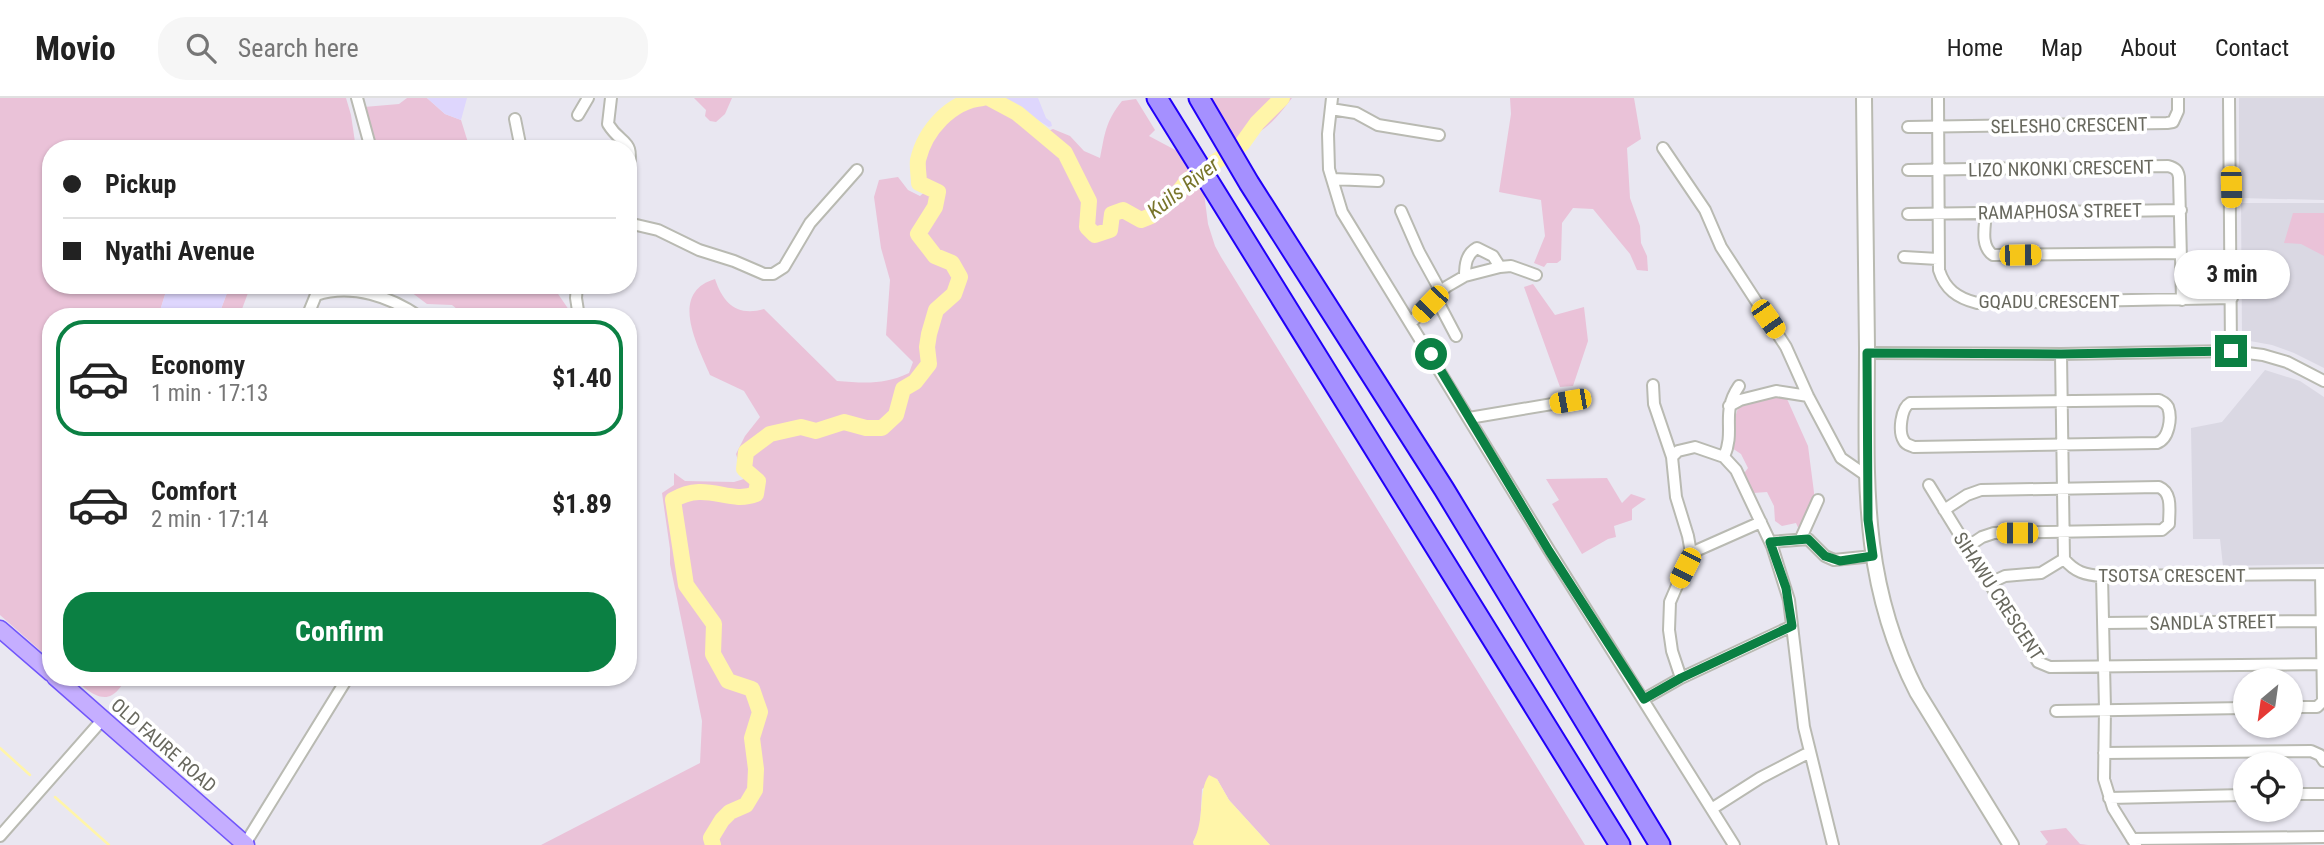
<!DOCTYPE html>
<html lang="en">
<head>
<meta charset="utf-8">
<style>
	:root { --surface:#fff; --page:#f6f6f6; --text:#222; --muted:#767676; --line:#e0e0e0; --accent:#0b8043 }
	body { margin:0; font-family:"Roboto Condensed",sans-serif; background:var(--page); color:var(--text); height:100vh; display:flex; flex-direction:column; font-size:26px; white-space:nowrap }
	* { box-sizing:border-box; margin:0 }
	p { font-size:23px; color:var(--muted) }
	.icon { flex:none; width:38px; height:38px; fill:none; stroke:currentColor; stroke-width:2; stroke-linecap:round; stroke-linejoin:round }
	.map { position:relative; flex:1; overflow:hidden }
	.side { position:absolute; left:42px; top:210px; width:595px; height:378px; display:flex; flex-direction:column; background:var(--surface); border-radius:28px; box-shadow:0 2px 5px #0004 }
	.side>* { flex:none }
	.guide { position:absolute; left:42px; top:42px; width:595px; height:154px; border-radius:28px; box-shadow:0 2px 5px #0004; display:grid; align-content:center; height:154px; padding:0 21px; background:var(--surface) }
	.needle { width:46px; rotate:209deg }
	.buttons { position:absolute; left:2233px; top:570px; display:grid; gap:14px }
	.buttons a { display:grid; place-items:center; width:70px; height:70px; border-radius:50%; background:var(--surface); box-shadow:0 2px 5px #0004; font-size:35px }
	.end { position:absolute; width:32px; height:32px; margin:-16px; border:9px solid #0b8043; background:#fff; box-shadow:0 0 0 4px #fff }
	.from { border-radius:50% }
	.bubble { position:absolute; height:49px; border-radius:24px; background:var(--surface); box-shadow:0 2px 5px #0004; font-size:23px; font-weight:700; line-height:49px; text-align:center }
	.car { position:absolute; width:21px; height:42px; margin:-21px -10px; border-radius:9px; box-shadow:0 0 5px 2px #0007; background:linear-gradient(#f5c518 24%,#345 0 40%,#f5c518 0 76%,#345 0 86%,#f5c518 0) }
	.guide b { display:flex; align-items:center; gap:24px; height:66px; font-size:26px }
	.guide b+b { border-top:2px solid var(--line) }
	.guide i { width:18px; height:18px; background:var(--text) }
	ul { padding:12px 0 0; list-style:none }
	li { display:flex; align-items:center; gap:21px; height:116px; margin:0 14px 10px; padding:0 7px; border:4px solid transparent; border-radius:28px }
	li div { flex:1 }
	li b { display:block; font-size:26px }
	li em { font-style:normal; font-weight:700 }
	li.on { border-color:var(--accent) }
	li>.icon { width:63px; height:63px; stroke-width:1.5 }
	.button { display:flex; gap:14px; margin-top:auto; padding:14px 21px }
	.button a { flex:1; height:80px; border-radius:28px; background:var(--accent); color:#fff; font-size:28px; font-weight:700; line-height:80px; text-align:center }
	header { display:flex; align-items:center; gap:42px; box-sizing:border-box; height:98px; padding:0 35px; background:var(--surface); border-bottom:2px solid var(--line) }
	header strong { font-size:33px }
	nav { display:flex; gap:38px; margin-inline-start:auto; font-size:24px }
	.search { width:490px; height:63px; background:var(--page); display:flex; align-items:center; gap:18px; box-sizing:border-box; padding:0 24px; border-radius:28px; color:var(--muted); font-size:26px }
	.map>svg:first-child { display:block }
	.education { fill:#dad8e3 }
	.green { fill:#eac2d8 }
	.sand { fill:#ded6fd }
	.water { fill:#fff5a9 }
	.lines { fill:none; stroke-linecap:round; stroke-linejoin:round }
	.stream { stroke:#fff5a9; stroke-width:2.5 }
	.river { stroke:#fff5a9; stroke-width:16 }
	.minor-casing { stroke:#b9bab2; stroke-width:14 }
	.secondary-casing { stroke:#b9bab1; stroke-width:18 }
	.primary-casing { stroke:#7156fb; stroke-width:19 }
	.motorway-casing { stroke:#2100f8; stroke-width:23 }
	.minor { stroke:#fff; stroke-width:10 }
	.secondary { stroke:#fff; stroke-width:14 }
	.primary { stroke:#c5aeff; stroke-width:16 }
	.motorway { stroke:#a590ff; stroke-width:19 }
	.route { stroke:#0b8043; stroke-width:9 }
	.labels { text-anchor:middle; stroke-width:7; stroke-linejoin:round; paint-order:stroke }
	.street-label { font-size:19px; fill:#68685e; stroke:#fff }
	.water-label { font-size:21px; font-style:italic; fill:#78752b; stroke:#fff }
</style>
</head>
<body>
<header>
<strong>Movio</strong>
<div class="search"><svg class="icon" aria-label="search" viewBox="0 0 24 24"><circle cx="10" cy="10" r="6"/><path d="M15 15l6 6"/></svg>Search here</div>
<nav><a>Home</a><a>Map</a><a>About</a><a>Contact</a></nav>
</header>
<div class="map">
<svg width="2324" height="747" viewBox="0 0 2324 747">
	<rect width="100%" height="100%" fill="#e9e7f1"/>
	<path class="education" d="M2239,0H2324V102L2239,100Z
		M2241,105H2324V270L2294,255L2272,247L2250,243L2242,238Z
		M2265,272L2300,283L2324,299V466L2223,468L2220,441H2193L2191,330L2222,324Z"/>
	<path class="green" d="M0,0H346L351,17L356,51H51V187H168L158,219H51V562L0,517Z
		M407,0H427L445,16L461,22L470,51H375L364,9L399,6Z
		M694,0H732L725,16L716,24L710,23L705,18L706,12Z
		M983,0H989L1017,15L1041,36L1053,31L1070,38L1084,53L1100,60C1105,36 1105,24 1122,3L1136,1L1155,32L1149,38L1179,54L1204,95L1208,126L1215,148L1221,159L1585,747H1270L1229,702L1217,681L1202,691L1200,731L1193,744L1194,747H541L700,665L702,623L670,466V451L662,395L674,387V375L685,383L734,384L744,381L736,356L745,338L760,319L744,293L710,277C698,248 668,195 715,181C723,205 737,219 764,211L837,283C864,285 884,287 909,275L913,264L886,237L890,182L881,150L874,99L879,82L898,79L908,92L920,98L928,91L919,85C919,78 917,69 918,62C925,32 951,3 983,0Z
		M1211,0H1292C1274,23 1264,37 1234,43Z
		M1510,0H1634L1641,41L1627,50L1630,100L1640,128L1641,145L1647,158L1648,173L1637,172L1630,156L1593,111L1573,110L1562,125L1561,162L1557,165H1547L1544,169L1534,165L1545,138L1541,102L1499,94L1511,16Z
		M2293,115H2324V158L2301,146L2284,145Z
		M1533,186L1555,217L1584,209L1588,243L1573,288L1560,289L1524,189Z
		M230,187H251L239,219H218Z
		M410,187H552L569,212L568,219H467L452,207L427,206L411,194Z
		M1783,292L1808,348L1815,402L1800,434L1796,425L1782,428L1775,423L1774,408L1767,394L1753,395L1742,378L1748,370L1741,356L1732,350V330L1738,310Z
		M1607,380L1622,405L1631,396L1646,401L1632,411V422L1614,428L1616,439L1608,441L1582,456L1552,406L1559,402L1546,381Z
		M72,579H128C124,584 118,594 112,597C98,605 82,587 72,579Z
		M2066,730L2080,746L2088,747H2045L2048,744L2040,733Z"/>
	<path class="sand" d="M427,0H467L461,22L445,16Z
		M1002,0H1038L1046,20L1051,24L1052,28L1049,29Z
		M168,187H230L218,219H158Z"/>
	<path class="water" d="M1209,677L1217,681L1229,702L1270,747H1194L1193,744C1206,720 1197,695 1209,677Z"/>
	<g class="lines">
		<path class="stream" d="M0,650L30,677
			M55,699L109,747"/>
		<path class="river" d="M989,0L1017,15L1065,55L1089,103L1087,129L1095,137L1110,132L1112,116L1123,112L1141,122L1151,118L1177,96L1188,82L1242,46L1257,25L1282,0
			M713,747L711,740L722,722L730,714L746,707L755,692L756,671L752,640L760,614L752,591L728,583L713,556L714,526L686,487L673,402C707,382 728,407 756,396L758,383L744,371L746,354L770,336L801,329L816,333L844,324L866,330H882L896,317L903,291L915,284L929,266L927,249L929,236L936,212L954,196L960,179L952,165L935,158L918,136L935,109L938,94L919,85C919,78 917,69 918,62C925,32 951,3 983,0"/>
		<g class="minor-casing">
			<path id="minor" d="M357,0L371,51
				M611,0L608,26C622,49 635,39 628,74
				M1332,0L1328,36L1329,71L1342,114L1549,452L1734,747
				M1938,0L1939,172C1945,191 1957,200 1977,205L2232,200
				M2229,0L2231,253
				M1331,11L1356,15L1378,27L1439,37
				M578,17L588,0
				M515,21L521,51
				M1908,29L2167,25L2173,24L2178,13V0
				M1663,50L1705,112L1721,149L1786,249L1808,298L1841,360L1867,378
				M1908,72L2168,68C2175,70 2178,72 2179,79L2182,202
				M1333,81L1378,83
				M1401,113L1419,154L1441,194
				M1986,114C1985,129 1980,148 1993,157L2181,155
				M1908,116L2181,112
				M628,125L658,132L699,152L734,163L764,176H773L784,169L810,125L857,72
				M1904,159L1938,161
				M1465,178C1465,167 1466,156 1477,150L1493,158L1500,169
				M577,187L576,200L579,219
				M1436,200L1456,238
				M307,219L316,197C352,185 391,199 420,219
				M1411,225L1446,189L1465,178L1500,169L1511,168L1536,177
				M1867,255L2061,256L2231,253L2263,257L2287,264L2324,283
				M2061,256L2064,461C2075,474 2085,477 2102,478L2324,476
				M1653,287L1654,306L1672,359
				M2159,302C2163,304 2166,305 2168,309C2172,320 2169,341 2157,345L1914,349C1910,347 1906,347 1904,343C1898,334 1901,310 1910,305Z
				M1729,308L1740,302L1776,293L1808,298
				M1469,320L1570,303L1576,298
				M1724,359C1736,331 1720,316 1739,288
				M1929,387L2038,564L2050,569L2323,566
				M1944,412L1967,397L1981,392L2159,389C2173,395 2169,413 2169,426L2162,432L1994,435L1982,439L1967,449
				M1801,440L1818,402
				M1770,444L1808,441L1825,458L1834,462L1873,458
				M1691,455L1761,424
				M2102,478L2105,611L2104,681L2113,710L2136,747
				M1990,485L2005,478L2041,475L2064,461
				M2103,525L2322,523
				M1681,580L1672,553L1669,532L1670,504L1691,455L1688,438L1676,399L1672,359L1678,353L1695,349L1724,359L1736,372L1772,448L1789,502L1804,629L1833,747
				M1644,601L1681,580L1792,528
				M2291,609H2317L2323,603L2321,476
				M2056,613L2245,610
				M2104,655L2311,653L2320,657L2324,663
				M2291,696H2324
				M2109,700L2245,697
				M1713,710L1760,680L1810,654
				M0,738L103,621
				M2132,741L2324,739
				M245,746L348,579"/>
		</g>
		<g class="secondary-casing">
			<path id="secondary" d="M1864,0C1865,83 1866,167 1867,250C1867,375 1858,479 1917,594L2011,747"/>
		</g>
		<g class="primary-casing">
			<path id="primary" d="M0,531L51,575
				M55,579L246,747"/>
		</g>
		<g class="motorway-casing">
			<path id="motorway" d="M1157,0L1620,747
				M1199,0L1249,85L1444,391L1660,747"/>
		</g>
		<use href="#minor" class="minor"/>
		<use href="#secondary" class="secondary"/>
		<use href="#primary" class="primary"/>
		<use href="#motorway" class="motorway"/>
	</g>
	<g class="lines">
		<path class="route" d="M1431,256L1549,453L1644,601L1681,580L1792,528L1786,490L1770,444L1808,441L1825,458L1840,463L1873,458L1868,422L1867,255L2061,256L2231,253"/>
	</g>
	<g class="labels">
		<g class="street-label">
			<text transform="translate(2069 27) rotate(-1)" y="7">SELESHO CRESCENT</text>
			<text transform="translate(2061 70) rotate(-1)" y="7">LIZO NKONKI CRESCENT</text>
			<text transform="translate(2060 113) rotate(-1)" y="7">RAMAPHOSA STREET</text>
			<text x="2049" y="210">GQADU CRESCENT</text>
			<text x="2172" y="484">TSOTSA CRESCENT</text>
			<text transform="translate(1999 498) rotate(57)" y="7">SIHAWU CRESCENT</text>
			<text transform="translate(2213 524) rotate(-1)" y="7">SANDLA STREET</text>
			<text transform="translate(164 647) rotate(41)" y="7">OLD FAURE ROAD</text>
		</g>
		<g class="water-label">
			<text transform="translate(1183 90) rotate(-38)" y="7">Kuils River</text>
		</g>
	</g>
</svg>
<div class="buttons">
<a><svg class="needle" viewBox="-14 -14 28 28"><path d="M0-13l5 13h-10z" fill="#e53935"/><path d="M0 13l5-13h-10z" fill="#767676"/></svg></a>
<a><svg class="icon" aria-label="locate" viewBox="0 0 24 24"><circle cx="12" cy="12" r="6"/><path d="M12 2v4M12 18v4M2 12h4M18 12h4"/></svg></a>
</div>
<i class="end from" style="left:1431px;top:256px"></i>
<i class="end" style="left:2231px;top:253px"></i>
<div class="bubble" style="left:2174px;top:152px;width:116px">3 min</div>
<i class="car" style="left:2231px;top:89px;rotate:179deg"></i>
<i class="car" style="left:2020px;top:157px;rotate:89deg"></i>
<i class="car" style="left:1430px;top:206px;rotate:224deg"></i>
<i class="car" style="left:1768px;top:221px;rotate:145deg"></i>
<i class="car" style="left:1570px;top:303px;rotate:260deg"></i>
<i class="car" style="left:2017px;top:435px;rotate:270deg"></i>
<i class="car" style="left:1685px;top:470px;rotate:207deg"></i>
<div class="guide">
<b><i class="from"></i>Pickup</b>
<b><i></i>Nyathi Avenue</b>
</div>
<section class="side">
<ul>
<li class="on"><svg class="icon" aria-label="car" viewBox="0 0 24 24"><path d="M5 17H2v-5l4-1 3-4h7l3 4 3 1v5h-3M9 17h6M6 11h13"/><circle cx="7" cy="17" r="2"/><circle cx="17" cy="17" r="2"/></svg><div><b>Economy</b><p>1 min · 17:13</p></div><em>$1.40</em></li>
<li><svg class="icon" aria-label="car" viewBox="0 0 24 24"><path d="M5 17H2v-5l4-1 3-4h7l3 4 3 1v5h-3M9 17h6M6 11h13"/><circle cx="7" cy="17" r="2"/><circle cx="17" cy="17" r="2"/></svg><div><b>Comfort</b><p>2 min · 17:14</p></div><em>$1.89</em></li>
</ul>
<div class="button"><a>Confirm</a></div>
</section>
</div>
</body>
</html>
